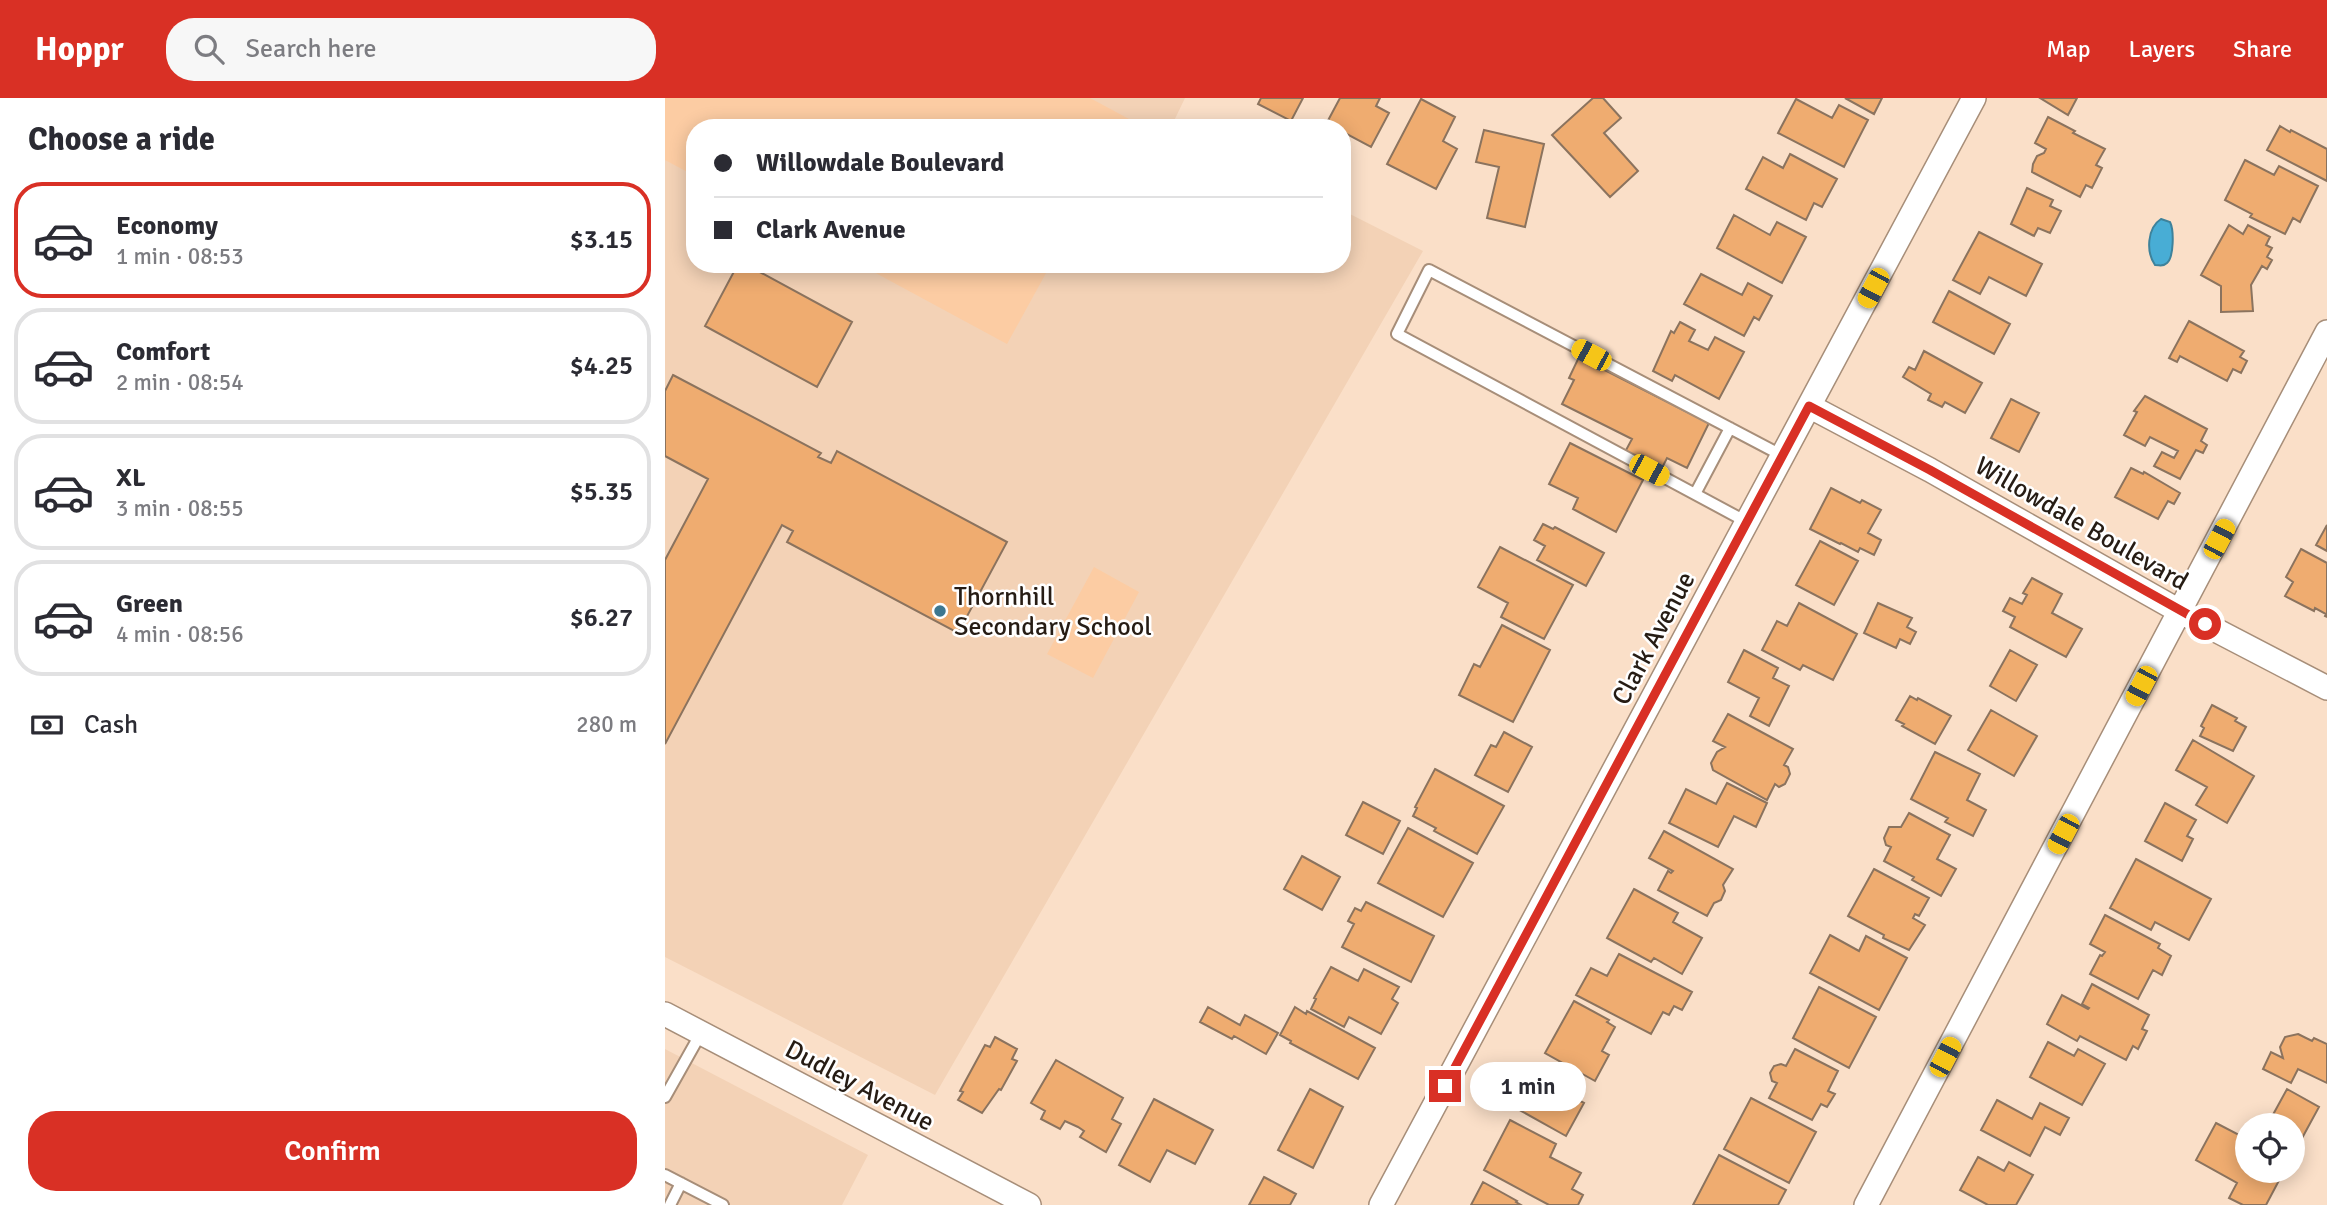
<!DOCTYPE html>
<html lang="en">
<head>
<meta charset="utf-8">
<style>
	:root { --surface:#fff; --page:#f7f7f7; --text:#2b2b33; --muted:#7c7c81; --line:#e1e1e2; --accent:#d93025 }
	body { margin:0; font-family:Signika,sans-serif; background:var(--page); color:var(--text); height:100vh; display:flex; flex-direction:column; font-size:26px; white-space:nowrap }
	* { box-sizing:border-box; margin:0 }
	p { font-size:23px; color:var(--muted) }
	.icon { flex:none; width:38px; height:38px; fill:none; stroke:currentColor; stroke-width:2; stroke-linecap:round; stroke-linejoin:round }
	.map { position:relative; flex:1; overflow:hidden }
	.drawer { display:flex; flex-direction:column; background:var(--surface); width:665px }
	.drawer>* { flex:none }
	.guide { position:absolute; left:21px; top:21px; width:665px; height:154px; border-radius:28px; box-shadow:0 4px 18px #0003; display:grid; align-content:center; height:154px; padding:0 28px; background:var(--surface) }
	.buttons { position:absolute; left:1570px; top:1015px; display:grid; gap:14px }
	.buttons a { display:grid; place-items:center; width:70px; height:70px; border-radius:50%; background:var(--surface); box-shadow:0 4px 18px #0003; font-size:35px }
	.end { position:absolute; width:32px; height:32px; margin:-16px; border:9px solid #d93025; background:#fff; box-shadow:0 0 0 4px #fff }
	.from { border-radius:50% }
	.bubble { position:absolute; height:49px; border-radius:24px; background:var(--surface); box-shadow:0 4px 18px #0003; font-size:23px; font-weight:600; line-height:49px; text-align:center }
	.car { position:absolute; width:21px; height:42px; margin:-21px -10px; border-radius:9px; box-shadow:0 0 5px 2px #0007; background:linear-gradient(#f5c518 24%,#345 0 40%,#f5c518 0 76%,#345 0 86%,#f5c518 0) }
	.guide b { display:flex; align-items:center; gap:24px; height:66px; font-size:26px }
	.guide b+b { border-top:2px solid var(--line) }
	.guide i { width:18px; height:18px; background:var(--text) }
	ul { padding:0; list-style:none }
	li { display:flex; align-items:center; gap:21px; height:116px; margin:0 14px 10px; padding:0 14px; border:4px solid var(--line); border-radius:28px }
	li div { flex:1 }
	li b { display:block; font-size:26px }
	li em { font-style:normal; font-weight:600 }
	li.active { border-color:var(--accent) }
	li>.icon { width:63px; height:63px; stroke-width:1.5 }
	h2 { padding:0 28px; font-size:32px; line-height:84px }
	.pay { display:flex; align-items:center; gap:18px; height:77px; padding:0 28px; font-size:26px }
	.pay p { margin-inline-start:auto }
	.action { display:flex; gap:14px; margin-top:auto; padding:14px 28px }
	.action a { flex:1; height:80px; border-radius:28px; background:var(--accent); color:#fff; font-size:28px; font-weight:600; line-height:80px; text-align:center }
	header { display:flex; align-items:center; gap:42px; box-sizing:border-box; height:98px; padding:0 35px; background:var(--accent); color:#fff }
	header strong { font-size:33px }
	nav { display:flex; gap:38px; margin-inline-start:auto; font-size:24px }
	.search { width:490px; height:63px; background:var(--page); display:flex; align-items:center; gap:18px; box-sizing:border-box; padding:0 24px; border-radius:28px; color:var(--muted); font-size:26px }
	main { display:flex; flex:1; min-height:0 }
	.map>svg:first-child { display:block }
	.built { fill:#f3d2b6 }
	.green { fill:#fccca3 }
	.water { fill:#48add5; stroke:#3e829b; stroke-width:2 }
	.building { fill:#efac70; stroke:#8b735e; stroke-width:2 }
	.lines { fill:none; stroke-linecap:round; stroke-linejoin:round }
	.service-casing { stroke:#a78e79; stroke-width:14 }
	.minor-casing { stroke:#a78e79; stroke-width:26 }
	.service { stroke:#fff; stroke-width:10 }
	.minor { stroke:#fff; stroke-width:23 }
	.route { stroke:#d93025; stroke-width:9 }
	.poi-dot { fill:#3d7790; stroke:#fff; stroke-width:2.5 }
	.labels { text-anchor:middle; stroke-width:5; stroke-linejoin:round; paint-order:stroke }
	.street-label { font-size:26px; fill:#261c14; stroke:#fff }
	.poi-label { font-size:26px; fill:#261c14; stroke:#fff; text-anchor:start }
</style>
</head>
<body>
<header>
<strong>Hoppr</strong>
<div class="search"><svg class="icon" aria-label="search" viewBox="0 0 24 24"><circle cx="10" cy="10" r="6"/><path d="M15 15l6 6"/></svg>Search here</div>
<nav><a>Map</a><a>Layers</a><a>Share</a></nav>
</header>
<main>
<section class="drawer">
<h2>Choose a ride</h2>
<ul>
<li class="active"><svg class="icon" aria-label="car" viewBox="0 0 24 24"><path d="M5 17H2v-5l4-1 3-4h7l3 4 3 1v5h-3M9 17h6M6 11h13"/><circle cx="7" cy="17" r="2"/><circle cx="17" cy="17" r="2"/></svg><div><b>Economy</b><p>1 min · 08:53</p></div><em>$3.15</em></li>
<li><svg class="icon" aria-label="car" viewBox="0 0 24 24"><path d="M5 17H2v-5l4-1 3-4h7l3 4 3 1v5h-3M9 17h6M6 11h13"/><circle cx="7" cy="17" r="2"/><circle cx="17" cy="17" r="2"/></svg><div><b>Comfort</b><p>2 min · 08:54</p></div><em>$4.25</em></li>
<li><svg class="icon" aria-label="car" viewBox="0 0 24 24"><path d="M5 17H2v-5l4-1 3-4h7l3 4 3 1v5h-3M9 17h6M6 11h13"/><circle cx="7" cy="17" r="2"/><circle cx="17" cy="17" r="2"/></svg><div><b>XL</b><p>3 min · 08:55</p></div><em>$5.35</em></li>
<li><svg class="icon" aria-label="car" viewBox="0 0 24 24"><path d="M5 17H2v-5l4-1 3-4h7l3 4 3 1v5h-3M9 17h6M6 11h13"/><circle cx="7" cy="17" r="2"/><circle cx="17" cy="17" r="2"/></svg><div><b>Green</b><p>4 min · 08:56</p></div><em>$6.27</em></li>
</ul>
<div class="pay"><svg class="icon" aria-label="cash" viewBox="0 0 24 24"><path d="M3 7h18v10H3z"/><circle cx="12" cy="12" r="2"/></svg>Cash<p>280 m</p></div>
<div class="action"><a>Confirm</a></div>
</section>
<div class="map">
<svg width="1662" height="1107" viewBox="0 0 1662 1107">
	<rect width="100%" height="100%" fill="#fadfc8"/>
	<path class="built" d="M0,0H520L508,25L516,30H30V166H677V112L758,153L270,997L0,859Z
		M0,951L203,1057L177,1107H0Z"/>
	<path class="green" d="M0,0H425L464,21L460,30H30V78L0,62Z
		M194,166H386L342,246Z
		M429,469L474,494L428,580L382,556Z"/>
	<path class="water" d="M1496,121L1505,124C1509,132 1509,159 1502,165C1498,169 1495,167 1490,167C1481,154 1482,130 1496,121Z"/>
	<path class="building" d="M596,0H638L626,23L593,6Z
		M675,0H715L711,8L724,15L706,49L680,35L677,39V30H659Z
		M928,0H938L956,20L939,35L973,73L945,99L887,37Z
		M1180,0H1217L1209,16Z
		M1375,0H1412L1403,17Z
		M756,1L790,19L778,43L792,51L771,91L722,66Z
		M1131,1L1167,20L1174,7L1203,22L1179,69L1113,35Z
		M1383,19L1410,33L1408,35L1440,51L1431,67L1437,70L1427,90L1421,87L1415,99L1367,74L1368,66L1372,58L1379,55L1381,51L1370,45Z
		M1615,28L1625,34L1626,32L1662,51V83L1602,52Z
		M819,32L879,46L860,129L822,120L834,69L811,64Z
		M1125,56L1172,81L1157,109L1149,105L1141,122L1081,91L1098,59L1118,70Z
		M1580,62L1609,77L1614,68L1653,88L1635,124L1628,120L1620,136L1585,119L1587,116L1560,102Z
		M1362,90L1388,102L1385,108L1396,113L1385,135L1373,130L1369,138L1346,126Z
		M1069,117L1105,137L1112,124L1141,139L1117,185L1052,150Z
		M1564,127L1578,136L1583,127L1605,139L1601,147L1607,150L1602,159L1607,162L1602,171L1597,168L1586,187L1588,213L1556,214V188L1536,177Z
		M1314,134L1377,166L1361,198L1324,179L1315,196L1288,182Z
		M73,166H80L187,224L152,289L40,228Z
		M1036,176L1077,197L1083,185L1107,198L1094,222L1089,219L1079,238L1019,206Z
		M1284,193L1345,226L1329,256L1268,224Z
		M1524,223L1579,253L1575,259L1582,263L1576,275L1568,271L1562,283L1515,258L1512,264L1504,260Z
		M1015,224L1030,232L1024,243L1043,252L1050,239L1079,254L1054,301L1010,277L1007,283L988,273L1006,233L1009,235Z
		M1259,253L1317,285L1300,315L1280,304L1277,309L1263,302L1266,296L1238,279L1244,269L1250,272Z
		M914,259L1044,325L1022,370L1002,360L996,372L960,354L967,341L897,306L909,282L904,280Z
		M8,277L156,355L153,359L166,365L172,353L342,444L293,535L122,444L128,433L117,427L0,646V462L43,381L0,358V293Z
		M1480,298L1542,331L1536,343L1542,347L1538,355L1531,352L1515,381L1489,368L1497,354L1509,360L1513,353L1485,339L1480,348L1459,337L1472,314L1469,313Z
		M1346,301L1374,315L1354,354L1326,340Z
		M905,345L978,382L951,434L908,411L913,400L884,386Z
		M1466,370L1478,376L1479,374L1515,395L1509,406L1503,403L1493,421L1450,399Z
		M1166,390L1195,405L1197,402L1216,412L1203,435L1216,442L1209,457L1195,450L1193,454L1176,445L1175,446L1145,431Z
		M878,426L888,431L890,429L939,455L921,488L872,462L880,448L869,442Z
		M1662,427V453L1651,447Z
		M1155,443L1193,463L1169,507L1131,487Z
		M835,449L908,487L879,541L836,519L843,505L813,489Z
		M1636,451L1662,465V519L1660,518L1661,516L1650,510L1649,513L1620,498L1628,484L1621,479Z
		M1367,480L1397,496L1387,515L1417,531L1401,559L1345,529L1350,519L1338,513L1345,500L1357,506L1362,497L1358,495Z
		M1134,505L1192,536L1168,582L1138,567L1135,572L1097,552L1112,523L1122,528Z
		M1213,505L1247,520L1242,529L1251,534L1245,546L1235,541L1231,550L1199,535Z
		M837,527L885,552L848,624L794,597L809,566L815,569Z
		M1079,552L1113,570L1108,580L1124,588L1104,628L1085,618L1094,600L1063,584Z
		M1345,552L1372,567L1351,603L1325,588Z
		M1245,598L1252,602L1253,600L1286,618L1270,646L1237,628L1239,626L1231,622Z
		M1547,607L1572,620L1570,623L1581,629L1568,653L1535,638L1539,630L1536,628Z
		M1326,612L1372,638L1349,678L1303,652Z
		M1063,616L1128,651L1119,667L1123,669L1125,676L1120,686L1114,689L1110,686L1102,702L1048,672L1046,665L1052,654L1060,649L1048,643Z
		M839,634L867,649L843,694L810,677L826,647L831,649Z
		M1528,642L1589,678L1562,725L1531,707L1542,689L1511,672Z
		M1270,654L1315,676L1302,702L1321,712L1308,738L1280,724L1283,720L1246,701Z
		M770,671L839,708L812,756L769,733L771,730L748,718L752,710L750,709Z
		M1062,685L1102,705L1091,729L1069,718L1053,749L1004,725L1021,691L1051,706Z
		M698,704L735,723L718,756L681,737Z
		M1500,705L1531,722L1522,738L1528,741L1517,763L1480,743Z
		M1244,715L1285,737L1272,761L1291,771L1276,798L1247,782L1249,779L1219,763L1226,749L1221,747L1219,740L1224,729H1236Z
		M743,730L808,765L778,819L713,785Z
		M999,733L1068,771L1058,787L1060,793L1056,802L1049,805L1042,818L993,792L1003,773L1006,775L1008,773L984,760Z
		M637,758L675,779L657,812L619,791Z
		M1471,761L1546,801L1524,842L1490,824L1486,832L1445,810Z
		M1209,771L1264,800L1254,818L1250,816L1248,820L1260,827L1244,852L1218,840L1219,837L1183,818Z
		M969,791L1013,815L1008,824L1037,840L1017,876L989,860L986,864L942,840Z
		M701,804L769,838L746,884L677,849L689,826L683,823L690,810L696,813Z
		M1440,817L1495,846L1493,850L1506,858L1497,877L1488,872L1473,901L1425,876L1435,857L1437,858L1440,854L1425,846Z
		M1165,837L1194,853L1201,838L1242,860L1214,912L1145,875Z
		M954,856L1027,894L1017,912L1009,908L1004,917L998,914L986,936L911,897L926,870L942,878Z
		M666,869L693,883L699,871L734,889L727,901L733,905L716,936L684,919L679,929L646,911L651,901L649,900Z
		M1427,886L1484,917L1477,931L1482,933L1473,951L1468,948L1461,962L1415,938L1412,943L1382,926L1397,897L1423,911L1424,910L1417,906Z
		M1154,889L1211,919L1184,970L1128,940Z
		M909,903L944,922L942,924L950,929L937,953L944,957L930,983L880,955Z
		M543,909L575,927L580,917L613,935L601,956L569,938L567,941L535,924Z
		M630,909L641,916L642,913L710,950L693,981L625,945L626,943L615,937Z
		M1633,936L1647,943L1649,940L1662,946V985L1633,971L1626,985L1598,971L1606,954L1618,960L1615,949L1620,939Z
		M330,939L352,951L347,961L352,963L336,992L334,991L317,1015L293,1002L298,994L295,993L320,947L325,949Z
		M1383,944L1409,958L1413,951L1440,966L1417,1007L1365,979Z
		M1130,951L1173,973L1163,993L1170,996L1162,1009L1156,1006L1147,1022L1104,1000L1112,985L1107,983L1105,975L1109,968L1116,966L1121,968Z
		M391,962L458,1000L447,1021L456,1026L441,1054L415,1039L419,1033L413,1029L400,1023L395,1031L376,1021L380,1013L366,1005Z
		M869,978L919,1005L901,1038L851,1010Z
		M645,991L678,1009L648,1070L613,1052Z
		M1622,991L1654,1009L1636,1042L1628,1037V1027H1609L1604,1024Z
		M1086,1000L1151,1034L1124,1085L1059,1051Z
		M489,1001L548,1032L530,1066L502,1052L485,1084L454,1067Z
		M1332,1002L1367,1021L1375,1005L1404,1020L1395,1037L1380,1029L1365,1058L1316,1032Z
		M845,1022L891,1046L885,1059L916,1075L907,1091L918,1097L913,1107H884L819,1072Z
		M1551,1025L1582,1041V1073H1619L1601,1107H1578L1564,1100L1572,1085L1531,1062Z
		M1054,1057L1121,1092L1113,1107H1028Z
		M1313,1059L1339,1073L1344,1064L1368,1077L1351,1107H1323L1295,1092Z
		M599,1079L631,1096L625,1107H584Z
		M818,1084L852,1103L851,1104L856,1107H806Z"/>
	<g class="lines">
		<g class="service-casing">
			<path id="service" d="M1030,396L1065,330
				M1082,424L732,236L764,172L1118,358
				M0,999L36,935
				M0,1077L58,1107
				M5,1107L16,1085"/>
		</g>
		<g class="minor-casing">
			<path id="minor" d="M1144,308L1265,372L1516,514L1662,590
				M0,916L364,1107
				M716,1107L1309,0
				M1201,1107L1662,234"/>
		</g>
		<use href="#service" class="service"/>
		<use href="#minor" class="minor"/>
	</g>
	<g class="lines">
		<path class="route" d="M780,988L1144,308L1265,372L1540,526"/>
	</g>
	<circle class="poi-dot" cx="275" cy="513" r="7"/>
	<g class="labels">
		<g class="street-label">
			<text transform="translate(1417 425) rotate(30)" y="9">Willowdale Boulevard</text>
			<text transform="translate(988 540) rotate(-62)" y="9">Clark Avenue</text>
			<text transform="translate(195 987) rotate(28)" y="9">Dudley Avenue</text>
		</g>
		<g class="poi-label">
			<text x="289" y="507">Thornhill<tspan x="289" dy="30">Secondary School</tspan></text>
		</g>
	</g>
</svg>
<div class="buttons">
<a><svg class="icon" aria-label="locate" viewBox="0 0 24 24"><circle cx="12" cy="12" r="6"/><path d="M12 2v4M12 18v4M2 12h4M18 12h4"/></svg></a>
</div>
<i class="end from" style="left:1540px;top:526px"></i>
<i class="end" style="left:780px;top:988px"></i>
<div class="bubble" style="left:805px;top:964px;width:116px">1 min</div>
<i class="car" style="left:1208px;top:190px;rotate:208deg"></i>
<i class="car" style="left:926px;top:257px;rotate:298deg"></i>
<i class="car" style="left:984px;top:372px;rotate:118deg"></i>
<i class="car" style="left:1554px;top:441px;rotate:28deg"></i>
<i class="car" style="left:1476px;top:588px;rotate:208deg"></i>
<i class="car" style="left:1398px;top:736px;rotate:208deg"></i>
<i class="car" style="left:1280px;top:959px;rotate:28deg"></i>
<div class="guide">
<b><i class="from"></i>Willowdale Boulevard</b>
<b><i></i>Clark Avenue</b>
</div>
</div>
</main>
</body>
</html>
